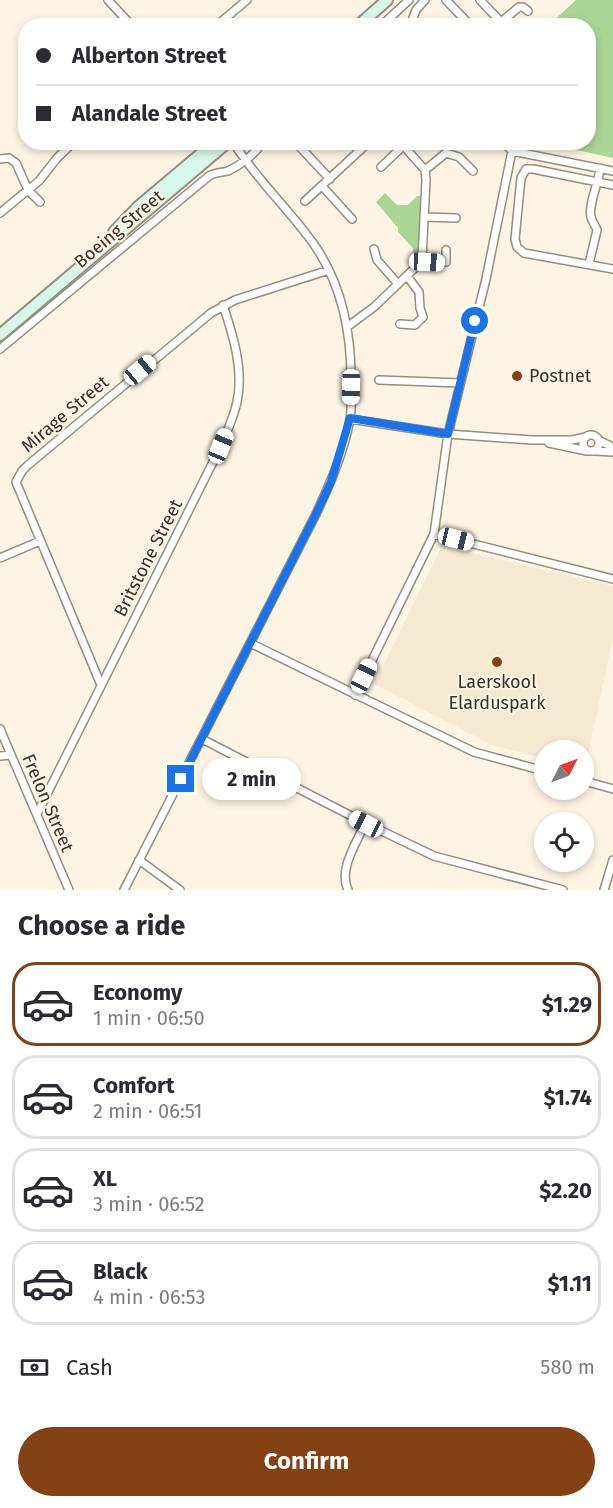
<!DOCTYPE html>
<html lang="en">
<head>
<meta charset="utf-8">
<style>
	:root { --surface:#fff; --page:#f2f2f3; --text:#2b2b33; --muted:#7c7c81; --line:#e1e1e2; --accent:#844113 }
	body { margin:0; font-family:"Fira Sans",sans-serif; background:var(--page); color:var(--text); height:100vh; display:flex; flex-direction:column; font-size:22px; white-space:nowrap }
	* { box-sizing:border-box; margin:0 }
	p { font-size:20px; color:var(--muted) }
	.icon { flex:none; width:33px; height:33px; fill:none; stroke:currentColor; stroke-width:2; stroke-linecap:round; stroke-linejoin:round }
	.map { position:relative; height:890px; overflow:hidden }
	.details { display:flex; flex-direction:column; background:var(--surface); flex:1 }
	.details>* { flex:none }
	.hud { position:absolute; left:18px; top:18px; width:578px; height:132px; border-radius:24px; box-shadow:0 3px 9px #0003; display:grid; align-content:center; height:132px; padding:0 18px; background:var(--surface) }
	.needle { width:39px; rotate:48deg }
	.controls { position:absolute; left:534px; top:740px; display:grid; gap:12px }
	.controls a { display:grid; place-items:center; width:60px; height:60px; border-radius:50%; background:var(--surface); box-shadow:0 3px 9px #0003; font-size:30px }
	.end { position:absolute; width:27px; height:27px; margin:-14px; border:8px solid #1a73e8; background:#fff; box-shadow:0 0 0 3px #fff }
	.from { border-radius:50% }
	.bubble { position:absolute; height:42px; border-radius:21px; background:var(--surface); box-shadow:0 3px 9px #0003; font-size:20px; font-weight:700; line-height:42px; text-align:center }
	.car { position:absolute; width:18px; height:36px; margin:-18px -9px; border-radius:8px; box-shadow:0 0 4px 2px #0007; background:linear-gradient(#fff 24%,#345 0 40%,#fff 0 76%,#345 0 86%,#fff 0) }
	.hud b { display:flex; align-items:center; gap:21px; height:57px; font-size:22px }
	.hud b+b { border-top:2px solid var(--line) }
	.hud i { width:15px; height:15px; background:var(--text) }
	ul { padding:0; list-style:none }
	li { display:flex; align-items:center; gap:18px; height:84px; margin:0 12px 9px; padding:0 6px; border:3px solid var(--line); border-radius:24px }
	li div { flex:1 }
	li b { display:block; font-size:22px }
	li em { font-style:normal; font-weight:700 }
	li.current { border-color:var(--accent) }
	li>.icon { width:54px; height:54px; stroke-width:1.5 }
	h2 { padding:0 18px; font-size:27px; line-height:72px }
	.pay { display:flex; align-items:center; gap:15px; height:66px; padding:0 18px; font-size:22px }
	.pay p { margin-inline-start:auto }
	.button { display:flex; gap:12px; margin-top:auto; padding:12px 18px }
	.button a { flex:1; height:69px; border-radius:36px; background:var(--accent); color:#fff; font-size:24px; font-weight:700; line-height:69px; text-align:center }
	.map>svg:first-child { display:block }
	.built { fill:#f6e9d1 }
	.green { fill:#abd497 }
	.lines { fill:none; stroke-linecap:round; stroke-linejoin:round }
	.minor-casing { stroke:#968d7e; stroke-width:10 }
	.secondary-casing { stroke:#968d7e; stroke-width:14 }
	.minor { stroke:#fff; stroke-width:7 }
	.secondary { stroke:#d6f8ea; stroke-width:10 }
	.route { stroke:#1a73e8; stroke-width:8 }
	.poi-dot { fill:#844113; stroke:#fdf4e3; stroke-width:2 }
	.labels { text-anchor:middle; stroke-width:4.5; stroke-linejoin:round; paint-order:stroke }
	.street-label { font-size:18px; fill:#36322c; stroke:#fdf4e3 }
	.poi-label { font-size:18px; fill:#36322c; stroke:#fdf4e3; text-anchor:start }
</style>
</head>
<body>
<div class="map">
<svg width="613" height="890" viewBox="0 0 613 890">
	<rect width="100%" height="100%" fill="#fdf4e3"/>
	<path class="built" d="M442,546L613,586V639L585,768L584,750H544V758L492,745L374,684Z"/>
	<path class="green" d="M576,0H613V158L545,143L588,142V26L549,25Z
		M385,193L397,205H408L417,196H421L418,258L414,263L413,248L398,232V228L376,202Z"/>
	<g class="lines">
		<g class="minor-casing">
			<path id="minor" d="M108,0L132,26
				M446,0L471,26
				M480,0L501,22L519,7H523L528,11
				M216,26L247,0
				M381,26L409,0
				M410,26L416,10L425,0
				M298,142V145L330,179
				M503,142L512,151L613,171
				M0,159L9,158L16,163L28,190L40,202
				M381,167L403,146
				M425,170L446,153L459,157L473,171
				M613,185L533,169H526L521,178L515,239L517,247L524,253L613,269
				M322,186L352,219
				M305,201L369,142
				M0,213L39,181L57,158L74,142
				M424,217L456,218
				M374,249L377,260L398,284
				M422,259L427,262H446V250
				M589,264L597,230C596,226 592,222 591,217C588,204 599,183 600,168
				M400,324L415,325L423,317L420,308L419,292L407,276
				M347,327L374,307L419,264L422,259L426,180L425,170L400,142
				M0,349L209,176C215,172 221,173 228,171C241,165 255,154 263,142
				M379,380L460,383
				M350,419L448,434L532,440H572L586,437
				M583 443a8 8 0 1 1 16 0a8 8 0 1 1-16 0Z
				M600,441L613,447
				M549,443L587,451
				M595,451L613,452
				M434,534L613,579
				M0,558L40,541
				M250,643L474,752L544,771
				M101,685L16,482L22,471L28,465L211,313L235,300L329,270
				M355,695L434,534L448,434L486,279L512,151
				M0,729L69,890
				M202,739L365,823L434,856L563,890
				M0,756L11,755
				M584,781L613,789
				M37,814L221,446C227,431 234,417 237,402C244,370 233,335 223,305
				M139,860L180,890
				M124,890L316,514C330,484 344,452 350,419C352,409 351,397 351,387C352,336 343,285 313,243C288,208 256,179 233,142
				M348,890C338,869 357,843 365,823
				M604,890L613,860"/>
		</g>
		<g class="secondary-casing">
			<path id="secondary" d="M358,26L387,0
				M114,232L139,206L215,142
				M0,335L228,142"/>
		</g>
		<use href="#minor" class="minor"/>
		<use href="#secondary" class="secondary"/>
	</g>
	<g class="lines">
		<path class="route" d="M181,779L316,514L331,482L350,418L448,434L475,321"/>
	</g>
	<g class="poi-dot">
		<circle cx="517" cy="376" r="6"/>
		<circle cx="497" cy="662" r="6"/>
	</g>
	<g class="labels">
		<g class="street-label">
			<text transform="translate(119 229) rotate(-40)" y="6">Boeing Street</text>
			<text transform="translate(65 414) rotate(-40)" y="6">Mirage Street</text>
			<text transform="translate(148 558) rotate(-63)" y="6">Britstone Street</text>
			<text transform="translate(48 803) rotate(67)" y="6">Frelon Street</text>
		</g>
		<g class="poi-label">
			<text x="529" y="382">Postnet</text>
			<text x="497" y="688" text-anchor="middle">Laerskool<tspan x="497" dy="21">Elarduspark</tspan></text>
		</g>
	</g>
</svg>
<div class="controls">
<a><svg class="needle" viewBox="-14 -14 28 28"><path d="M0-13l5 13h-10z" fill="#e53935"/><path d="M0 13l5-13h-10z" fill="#7c7c81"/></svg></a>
<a><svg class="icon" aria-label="locate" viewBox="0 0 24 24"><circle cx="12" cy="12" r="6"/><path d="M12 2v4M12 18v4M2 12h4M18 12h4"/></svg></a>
</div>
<i class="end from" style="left:475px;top:321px"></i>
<i class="end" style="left:181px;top:779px"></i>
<div class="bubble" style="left:202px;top:758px;width:99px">2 min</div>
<i class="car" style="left:427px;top:262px;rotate:93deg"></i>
<i class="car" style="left:140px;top:370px;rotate:50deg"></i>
<i class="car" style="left:351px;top:387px;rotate:181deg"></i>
<i class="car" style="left:221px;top:446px;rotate:22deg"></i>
<i class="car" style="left:456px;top:539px;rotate:104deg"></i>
<i class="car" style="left:364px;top:676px;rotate:26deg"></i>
<i class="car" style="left:366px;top:824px;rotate:297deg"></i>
<div class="hud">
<b><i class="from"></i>Alberton Street</b>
<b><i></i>Alandale Street</b>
</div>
</div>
<section class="details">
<h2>Choose a ride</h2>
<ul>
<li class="current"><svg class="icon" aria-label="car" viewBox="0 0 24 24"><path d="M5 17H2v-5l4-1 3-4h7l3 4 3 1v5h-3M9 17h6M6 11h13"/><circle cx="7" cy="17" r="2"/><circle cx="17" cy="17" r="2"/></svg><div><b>Economy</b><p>1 min · 06:50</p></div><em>$1.29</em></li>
<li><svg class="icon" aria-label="car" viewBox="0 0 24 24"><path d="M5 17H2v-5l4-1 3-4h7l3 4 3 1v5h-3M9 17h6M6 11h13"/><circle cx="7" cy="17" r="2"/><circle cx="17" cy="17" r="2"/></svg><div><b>Comfort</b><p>2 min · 06:51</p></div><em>$1.74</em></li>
<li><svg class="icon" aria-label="car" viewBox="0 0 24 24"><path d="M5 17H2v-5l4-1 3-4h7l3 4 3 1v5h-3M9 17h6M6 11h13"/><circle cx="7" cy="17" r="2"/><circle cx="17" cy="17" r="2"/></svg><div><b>XL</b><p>3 min · 06:52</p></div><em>$2.20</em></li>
<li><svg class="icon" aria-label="car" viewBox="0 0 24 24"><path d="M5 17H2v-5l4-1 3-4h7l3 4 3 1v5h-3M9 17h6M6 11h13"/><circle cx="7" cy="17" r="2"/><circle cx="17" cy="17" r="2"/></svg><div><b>Black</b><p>4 min · 06:53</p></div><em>$1.11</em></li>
</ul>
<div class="pay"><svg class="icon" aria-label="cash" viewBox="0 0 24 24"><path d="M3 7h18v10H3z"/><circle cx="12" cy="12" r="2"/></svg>Cash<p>580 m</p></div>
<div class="button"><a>Confirm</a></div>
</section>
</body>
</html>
